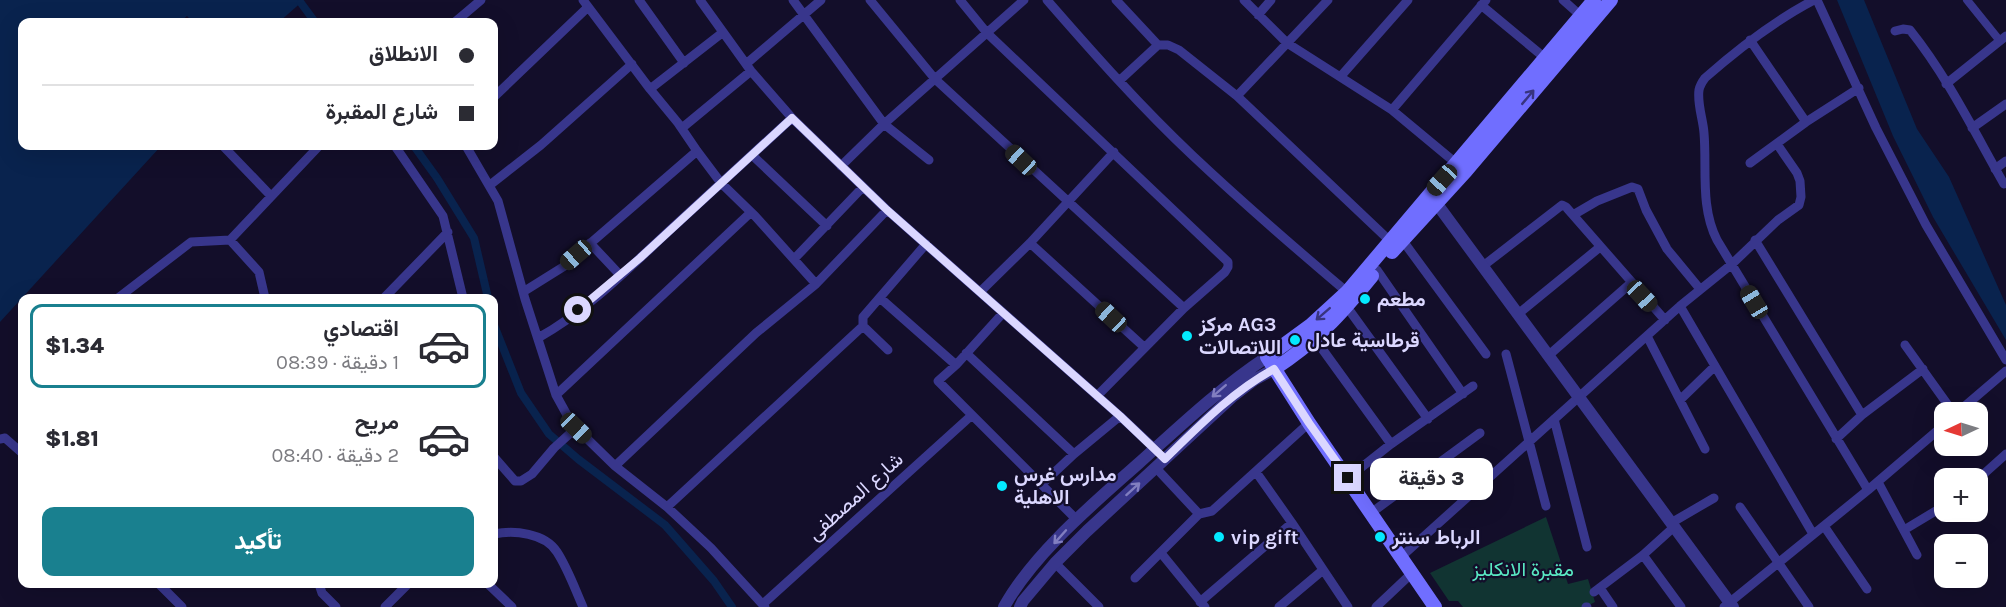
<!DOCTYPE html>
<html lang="ar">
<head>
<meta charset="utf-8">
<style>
	:root { --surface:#fff; --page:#f2f2f3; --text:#2b2b33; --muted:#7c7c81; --line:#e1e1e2; --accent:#19808f }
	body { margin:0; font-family:Karla,Vazirmatn,sans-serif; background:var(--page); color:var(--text); direction:rtl; height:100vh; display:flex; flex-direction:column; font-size:22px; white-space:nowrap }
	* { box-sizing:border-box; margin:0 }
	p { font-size:20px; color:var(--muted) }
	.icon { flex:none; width:33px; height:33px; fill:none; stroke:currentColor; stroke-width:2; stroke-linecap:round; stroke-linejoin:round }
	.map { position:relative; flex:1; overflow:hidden; direction:ltr }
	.side { position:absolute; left:18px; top:294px; width:480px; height:294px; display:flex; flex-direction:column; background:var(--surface); border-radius:12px; box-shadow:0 6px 24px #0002; direction:rtl }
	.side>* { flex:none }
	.guide { position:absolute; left:18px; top:18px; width:480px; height:132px; border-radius:12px; box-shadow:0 6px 24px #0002; direction:rtl; display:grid; align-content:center; height:132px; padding:0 24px; background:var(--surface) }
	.needle { width:39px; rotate:266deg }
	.buttons { position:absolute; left:1934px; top:402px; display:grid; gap:12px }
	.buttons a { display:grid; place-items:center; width:54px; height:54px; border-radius:12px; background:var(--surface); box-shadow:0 6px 24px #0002; font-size:30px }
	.end { position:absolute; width:27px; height:27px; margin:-14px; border:8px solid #dbd7ff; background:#111; box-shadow:0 0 0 3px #111 }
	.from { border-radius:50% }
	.bubble { position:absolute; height:42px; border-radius:12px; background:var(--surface); box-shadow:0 6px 24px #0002; font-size:20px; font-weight:800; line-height:42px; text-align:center; direction:rtl }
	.car { position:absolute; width:18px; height:36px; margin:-18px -9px; border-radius:8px; box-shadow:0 0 4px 2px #0007; background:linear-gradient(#222 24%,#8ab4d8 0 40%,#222 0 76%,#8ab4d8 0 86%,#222 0) }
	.guide b { display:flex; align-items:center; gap:21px; height:57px; font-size:22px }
	.guide b+b { border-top:2px solid var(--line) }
	.guide i { width:15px; height:15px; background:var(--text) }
	ul { padding:10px 0 0; list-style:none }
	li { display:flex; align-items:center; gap:18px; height:84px; margin:0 12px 9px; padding:0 12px; border:3px solid transparent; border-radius:12px }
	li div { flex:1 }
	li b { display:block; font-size:22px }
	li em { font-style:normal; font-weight:800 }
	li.on { border-color:var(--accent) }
	li>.icon { width:54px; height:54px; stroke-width:1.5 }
	.primary-button { display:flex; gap:12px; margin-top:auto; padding:12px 24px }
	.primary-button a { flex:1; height:69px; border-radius:12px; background:var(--accent); color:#fff; font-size:24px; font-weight:800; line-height:69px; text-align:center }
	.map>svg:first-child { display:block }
	.green { fill:#113432 }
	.water { fill:#09234e }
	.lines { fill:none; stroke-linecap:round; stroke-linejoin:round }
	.canal { stroke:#09234e; stroke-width:8 }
	.pedestrian { stroke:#38368c; stroke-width:8 }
	.minor { stroke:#38368c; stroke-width:9 }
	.tertiary { stroke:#38368c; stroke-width:12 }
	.secondary { stroke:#706eff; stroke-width:14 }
	.oneway { stroke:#38347f }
	.oneway2 { stroke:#817ec0 }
	.route { stroke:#dbd7ff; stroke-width:8 }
	.poi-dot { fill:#03e9ff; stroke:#130e2a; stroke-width:2 }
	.labels { text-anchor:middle; stroke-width:4.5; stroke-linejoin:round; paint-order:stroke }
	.poi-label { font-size:20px; font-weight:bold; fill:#dbd7ff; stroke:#130e2a; text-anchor:start }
	.street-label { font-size:20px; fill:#dbd7ff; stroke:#130e2a }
	.park-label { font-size:20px; fill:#59e9c3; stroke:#130e2a }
</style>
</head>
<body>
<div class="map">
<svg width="2006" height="607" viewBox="0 0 2006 607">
	<rect width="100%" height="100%" fill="#130e2a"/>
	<path class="green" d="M1546,517L1568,584L1588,579L1595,602L1585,607H1463L1458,601H1449L1430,573Z"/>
	<path class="water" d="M0,0H304L279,22H193L187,16L180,22H22V146H161L0,322Z
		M1837,0H1864L1917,129L1949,177L2006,305V340L1933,217L1893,136Z"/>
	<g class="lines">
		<path class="canal" d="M301,3L315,22
			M414,146L437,178L474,238L488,298
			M494,325L521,393L549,434L578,459L665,525L714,581L732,607"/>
		<path class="pedestrian" d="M1967,0L2000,41"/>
		<path class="minor" d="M583,0L650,89L678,123L697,151L721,183L755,216L816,284
			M639,0L684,63
			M700,0L751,71L792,118L887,210L1120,416L1155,449
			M793,0L884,124L929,160
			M870,0L935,79L1184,308
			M960,0L987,33L1228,262V267L1225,272L1184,308L1097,396
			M1047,0C1094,54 1141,107 1193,156C1243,203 1295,248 1347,292
			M1116,0L1158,45
			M1244,0L1287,43L1392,110L1457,164
			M1563,0L1581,16
			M1814,0C1774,21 1739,48 1705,78C1702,82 1700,85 1699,90C1697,104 1703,119 1704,133C1707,168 1700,207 1717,240L1868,490
			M1817,0L1876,128L1926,225L2006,360
			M1481,5L1545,58
			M1258,15L1271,0
			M455,22L481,0
			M1895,31L1903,29L1910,30C1947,76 1975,133 2004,184
			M1750,40L1806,122
			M746,64L821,0
			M1341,76L1408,0
			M1119,81L1158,45H1168L1179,50L1237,96L1390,241
			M1946,84L2006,36
			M650,89L722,33
			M1237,96L1328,0
			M494,97L587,8
			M1392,110L1486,0
			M682,128L751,71
			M1972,128L2006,104
			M223,146L271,196
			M395,146L443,216L463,298
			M466,146L498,201L525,299L556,395L572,424L615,466L667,507L711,548L765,607
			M752,155L827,226
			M1750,163L1806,122L1859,88
			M841,166L884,124L1024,0
			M1995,169L2006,161
			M490,185L541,145L632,64
			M1573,215L1597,201L1632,187L1638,189L1646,210L1667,249L1700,289
			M230,240L319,146
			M1755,240L1862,415
			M1403,241L1486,354
			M590,243L620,275
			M1030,243L1144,347
			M794,259L863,187
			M1483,266L1562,205L1566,207L1665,320
			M1377,270L1463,394
			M523,292L563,267L697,151
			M980,292L1030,243L1114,152
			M118,298L191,242L230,240L259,272L265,298
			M384,298L448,232
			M880,298L956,365
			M1680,306L1813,534
			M1347,307L1428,419
			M1003,313L956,365L938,381L1076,519
			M1518,314L1600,247
			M1647,336L1705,449
			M538,338C587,311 629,268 670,230C710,193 751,156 792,118
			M1315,339L1391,444
			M1905,345L1953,412
			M888,350L863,326V317L926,244
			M966,353L1074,454
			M1506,354L1546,506
			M1549,355L1631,283
			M556,395L748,215L752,214
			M1681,399L1715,366
			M1958,412L2006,371
			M1554,419L1587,547
			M0,439L5,438L22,453
			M1836,439L1862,415L1923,369
			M494,457L515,481H521L532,474L554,448L576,428
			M615,466L756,333L816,284L887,210
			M1156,468L1199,514
			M1256,472L1292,523L1348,607
			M1348,478L1391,444L1473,386
			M1977,480L2006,454
			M1878,482L1917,555
			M1042,484L1074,454L1120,416
			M667,507L863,326
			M1740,507L1809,607
			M1371,513L1480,433
			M1671,523L1714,498
			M1824,526L1867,589
			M1904,530L1944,506
			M494,534C514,530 545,533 557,552C568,569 575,589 583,607
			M1161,553L1205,607
			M1643,555L1681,607
			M1401,557L1680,306L1732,264L1778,220L1799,205L1801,197L1800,181L1797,173L1777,144
			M1055,563L1099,607
			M1135,578L1199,514L1212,511L1309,423
			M159,584L182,607
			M319,584L322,593L336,607
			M488,584L512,607
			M1600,588L1613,607
			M1594,592L1643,555L1674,527
			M1200,602L1292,523
			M763,604L972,415
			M385,607L408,584
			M1279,607L1323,570
			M1376,607L1412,573
			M1586,607H1587
			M1724,607L1868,490L1944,425"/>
		<path class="tertiary" d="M1437,204L1733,607
			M1004,607C1034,553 1093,504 1139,463C1180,426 1220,388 1267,357
			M1020,607L1023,601L1055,563L1087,531L1232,397L1254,380L1274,369"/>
		<path class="secondary" d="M1392,252L1466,171L1611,0
			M1274,369C1315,343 1342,313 1372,276
			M1435,607L1309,423L1267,357L1311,325L1347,292L1594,0"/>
	</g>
	<defs><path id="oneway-shaft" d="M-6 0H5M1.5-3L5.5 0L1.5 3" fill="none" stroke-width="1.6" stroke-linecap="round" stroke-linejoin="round" transform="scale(1.5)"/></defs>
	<g class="oneway">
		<use href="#oneway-shaft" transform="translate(1528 97) rotate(-50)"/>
		<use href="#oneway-shaft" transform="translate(1323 314) rotate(139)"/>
	</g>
	<g class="oneway2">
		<use href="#oneway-shaft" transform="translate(1219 391) rotate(139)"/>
		<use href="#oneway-shaft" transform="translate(1133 489) rotate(-42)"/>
		<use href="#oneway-shaft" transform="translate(1060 537) rotate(132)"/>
	</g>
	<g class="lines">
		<path class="route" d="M578,310L640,258L792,118L887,210L1120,416L1165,459C1199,426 1232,392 1274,369L1309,423L1348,478"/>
	</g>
	<g class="poi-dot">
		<circle cx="1365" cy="299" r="6"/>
		<circle cx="1187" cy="336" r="6"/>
		<circle cx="1295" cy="340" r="6"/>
		<circle cx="1002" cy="486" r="6"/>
		<circle cx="1219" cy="537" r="6"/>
		<circle cx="1380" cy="537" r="6"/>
	</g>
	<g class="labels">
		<g class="poi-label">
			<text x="1377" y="306">مطعم</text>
			<text x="1199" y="331">مركز AG3<tspan x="1199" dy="23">اللاتصالات</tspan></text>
			<text x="1307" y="347">قرطاسية عادل</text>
			<text x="1014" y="481">مدارس غرس<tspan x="1014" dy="23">الاهلية</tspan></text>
			<text x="1231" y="544">vip gift</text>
			<text x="1392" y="544">الرباط سنتر</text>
		</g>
		<g class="street-label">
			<text transform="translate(855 496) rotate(-42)" y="7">شارع المصطفى</text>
		</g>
		<g class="park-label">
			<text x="1523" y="576">مقبرة الانكليز</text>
		</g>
	</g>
</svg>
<div class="buttons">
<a><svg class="needle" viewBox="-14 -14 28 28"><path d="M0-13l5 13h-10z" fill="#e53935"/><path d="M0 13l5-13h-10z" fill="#7c7c81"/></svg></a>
<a>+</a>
<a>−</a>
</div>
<i class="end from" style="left:578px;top:310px"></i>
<i class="end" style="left:1348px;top:478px"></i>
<div class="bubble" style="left:1370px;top:458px;width:123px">3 دقيقة</div>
<i class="car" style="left:1021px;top:160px;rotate:313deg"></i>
<i class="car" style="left:1442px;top:180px;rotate:222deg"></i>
<i class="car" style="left:576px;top:255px;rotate:229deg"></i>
<i class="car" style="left:1642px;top:296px;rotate:137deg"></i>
<i class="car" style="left:1754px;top:302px;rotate:329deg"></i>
<i class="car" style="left:1111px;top:317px;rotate:313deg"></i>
<i class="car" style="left:576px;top:428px;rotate:134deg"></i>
<div class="guide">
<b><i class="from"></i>الانطلاق</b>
<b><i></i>شارع المقبرة</b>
</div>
<section class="side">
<ul>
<li class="on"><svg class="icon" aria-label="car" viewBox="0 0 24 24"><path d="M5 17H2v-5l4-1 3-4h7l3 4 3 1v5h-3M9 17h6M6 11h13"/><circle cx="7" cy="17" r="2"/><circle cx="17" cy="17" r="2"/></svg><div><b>اقتصادي</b><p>1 دقيقة · 08:39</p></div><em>$1.34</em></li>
<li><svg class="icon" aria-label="car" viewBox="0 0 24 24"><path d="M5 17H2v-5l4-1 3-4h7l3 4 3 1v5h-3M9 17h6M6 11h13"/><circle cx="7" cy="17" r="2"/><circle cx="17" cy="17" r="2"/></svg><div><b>مريح</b><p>2 دقيقة · 08:40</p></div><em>$1.81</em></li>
</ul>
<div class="primary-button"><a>تأكيد</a></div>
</section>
</div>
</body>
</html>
